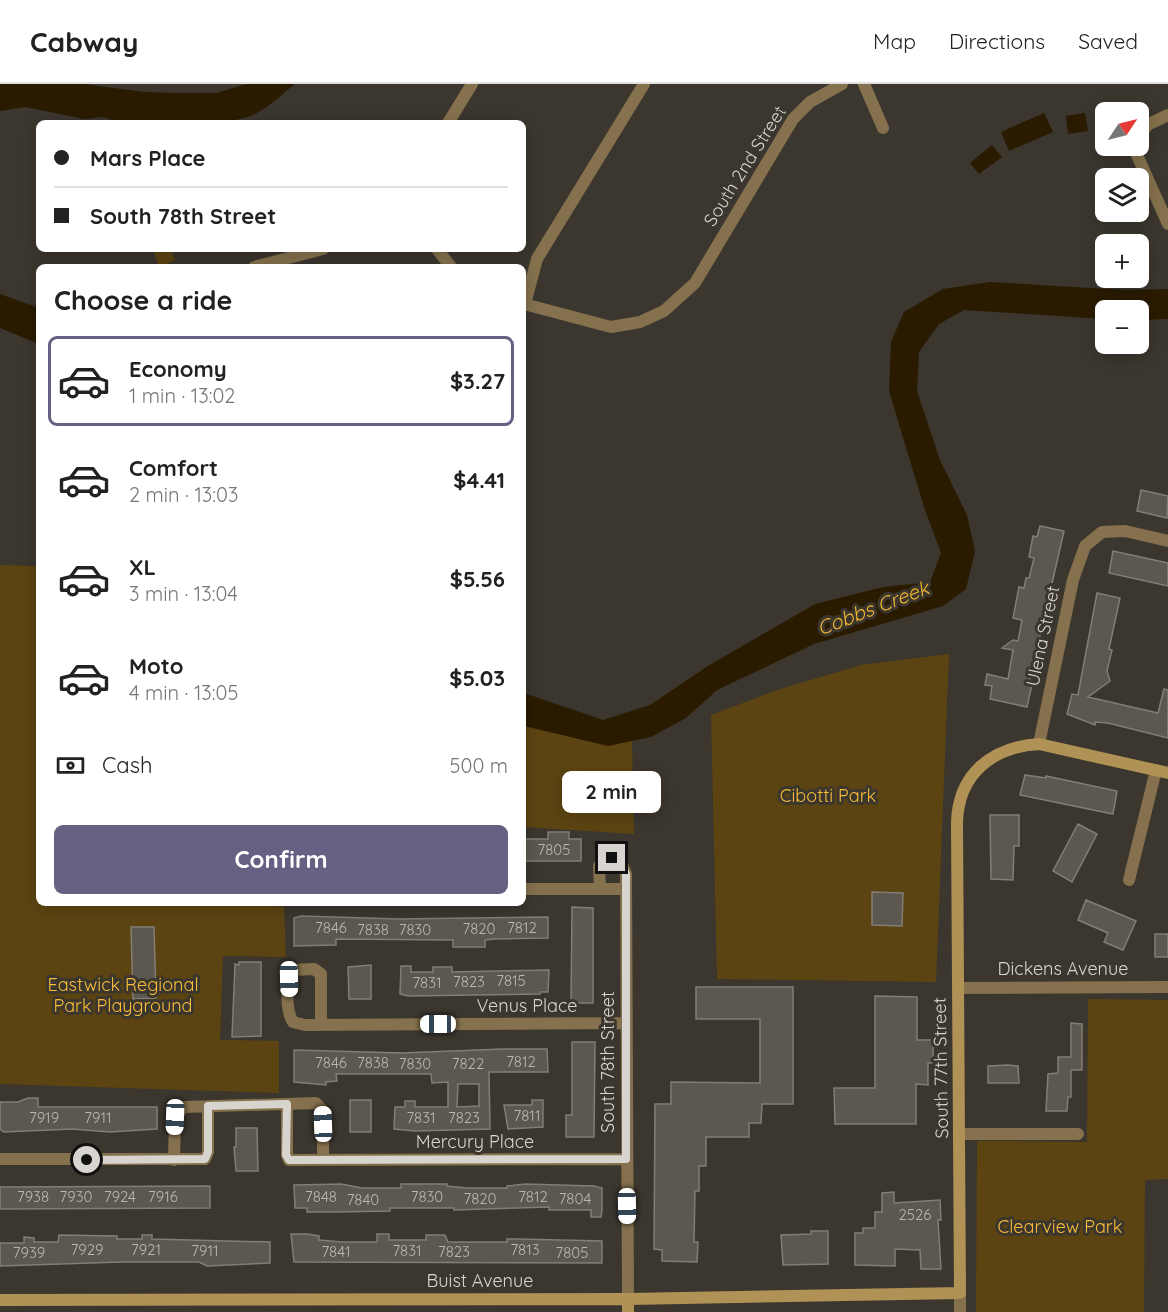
<!DOCTYPE html>
<html lang="en">
<head>
<meta charset="utf-8">
<style>
	:root { --surface:#fff; --page:#f2f2f2; --text:#222; --muted:#767676; --line:#e0e0e0; --accent:#666082 }
	body { margin:0; font-family:Quicksand,sans-serif; background:var(--page); color:var(--text); height:100vh; display:flex; flex-direction:column; font-size:22px; white-space:nowrap }
	* { box-sizing:border-box; margin:0 }
	p { font-size:20px; color:var(--muted) }
	.icon { flex:none; width:33px; height:33px; fill:none; stroke:currentColor; stroke-width:2; stroke-linecap:round; stroke-linejoin:round }
	.map { position:relative; flex:1; overflow:hidden }
	.drawer { position:absolute; left:36px; top:180px; width:490px; height:642px; display:flex; flex-direction:column; background:var(--surface); border-radius:9px; box-shadow:0 3px 15px #0003 }
	.drawer>* { flex:none }
	.top-card { position:absolute; left:36px; top:36px; width:490px; height:132px; border-radius:9px; box-shadow:0 3px 15px #0003; display:grid; align-content:center; height:132px; padding:0 18px; background:var(--surface) }
	.needle { width:39px; rotate:55deg }
	.buttons { position:absolute; left:1095px; top:18px; display:grid; gap:12px }
	.buttons a { display:grid; place-items:center; width:54px; height:54px; border-radius:9px; background:var(--surface); box-shadow:0 3px 15px #0003; font-size:30px }
	.end { position:absolute; width:27px; height:27px; margin:-14px; border:8px solid #d8d5d0; background:#111; box-shadow:0 0 0 3px #111 }
	.from { border-radius:50% }
	.bubble { position:absolute; height:42px; border-radius:9px; background:var(--surface); box-shadow:0 3px 15px #0003; font-size:20px; font-weight:800; line-height:42px; text-align:center }
	.car { position:absolute; width:18px; height:36px; margin:-18px -9px; border-radius:8px; box-shadow:0 0 4px 2px #0007; background:linear-gradient(#fff 24%,#345 0 40%,#fff 0 76%,#345 0 86%,#fff 0) }
	.top-card b { display:flex; align-items:center; gap:21px; height:57px; font-size:22px }
	.top-card b+b { border-top:2px solid var(--line) }
	.top-card i { width:15px; height:15px; background:var(--text) }
	ul { padding:0; list-style:none }
	li { display:flex; align-items:center; gap:18px; height:90px; margin:0 12px 9px; padding:0 6px; border:3px solid transparent; border-radius:9px }
	li div { flex:1 }
	li b { display:block; font-size:22px }
	li em { font-style:normal; font-weight:800 }
	li.current { border-color:var(--accent) }
	li>.icon { width:54px; height:54px; stroke-width:1.5 }
	h2 { padding:0 18px; font-size:27px; line-height:72px }
	.pay { display:flex; align-items:center; gap:15px; height:66px; padding:0 18px; font-size:22px }
	.pay p { margin-inline-start:auto }
	.primary-button { display:flex; gap:12px; margin-top:auto; padding:12px 18px }
	.primary-button a { flex:1; height:69px; border-radius:9px; background:var(--accent); color:#fff; font-size:24px; font-weight:800; line-height:69px; text-align:center }
	header { display:flex; align-items:center; gap:36px; box-sizing:border-box; height:84px; padding:0 30px; background:var(--surface); border-bottom:2px solid var(--line) }
	header strong { font-size:28px }
	nav { display:flex; gap:33px; margin-inline-start:auto; font-size:21px }
	.map>svg:first-child { display:block }
	.green { fill:#5c4412 }
	.water { fill:#2a1b00 }
	.building { fill:#5d584f; stroke:#837e74; stroke-width:1.5; fill-rule:evenodd }
	.lines { fill:none; stroke-linecap:round; stroke-linejoin:round }
	.street { stroke:#85714d; stroke-width:12 }
	.secondary { stroke:#b09156; stroke-width:12 }
	.route { stroke:#d8d5d0; stroke-width:8 }
	.labels { text-anchor:middle; stroke-width:6; stroke-linejoin:round; paint-order:stroke }
	.number-label { font-size:15px; fill:#b9b6b0 }
	.street-label { font-size:18px; fill:#d8d5d0; stroke:#3b362e }
	.park-label { font-size:18px; fill:#fbbd37; stroke:#3b362e }
	.water-label { font-size:20px; font-style:italic; fill:#f3b62c; stroke:#3b362e }
</style>
</head>
<body>
<header>
<strong>Cabway</strong>
<nav><a>Map</a><a>Directions</a><a>Saved</a></nav>
</header>
<div class="map">
<svg width="1168" height="1228" viewBox="0 0 1168 1228">
	<rect width="100%" height="100%" fill="#3b362e"/>
	<path class="green" d="M153,165H171L175,176L159,183Z
		M0,481L39,482V819H222L284,823L286,873L223,872L220,956L279,957V1009L0,1000Z
		M949,570L936,898L717,895L711,631L777,606L861,581Z
		M524,633L632,657L634,750L524,743Z
		M1088,915L1168,916V1095L1145,1096L1144,1228H976L977,1057L1087,1058Z"/>
	<path class="water" d="M0,0H85L144,8L177,9H217L246,0H295C284,8 274,19 262,26C236,44 178,38 147,37L122,39L103,33L84,35L25,23L0,27Z
		M1044,29L1053,48L1009,67L1001,48Z
		M1085,29L1088,47L1068,50L1066,32Z
		M992,61L1002,73L979,90L970,79Z
		M990,198L1124,206L1168,205V235L1139,236L1138,226H1106L1105,235L964,226L939,240L919,268L917,307L940,376L967,431L975,467L966,505L943,522L814,560L717,606L686,634L651,653L608,662L524,642V609L603,636L650,621L708,582L815,520L883,503L930,498L941,469L924,423L889,307L891,258L904,228L943,205Z
		M0,210L39,224V260L0,244Z"/>
	<path class="building" d="M1141,406L1168,412L1167,434L1137,427Z
		M1040,442L1064,447L1029,600H1032L1027,623L990,615L992,602L985,601L987,590L1008,595L1013,566L1002,564L1013,556L1018,557L1022,536L1013,534L1017,513L1019,503L1024,504L1026,494H1029L1034,474L1029,473L1033,452L1037,453Z
		M1113,467L1168,479V502L1109,489Z
		M1097,509L1120,514L1109,565L1112,566L1107,587L1110,597L1088,613L1158,629L1164,605L1168,606V654L1108,639L1095,638V641L1067,630L1072,610L1078,611Z
		M1025,691L1046,694V692L1117,707L1113,730L1020,711Z
		M990,731H1019V762H1014L1013,796L991,795Z
		M1078,740L1097,750L1072,798L1053,787Z
		M548,748H569V755H581V777H524V755H548Z
		M872,808L903,809L902,842L872,841Z
		M1086,816L1136,837L1123,866L1104,858L1108,849L1078,836Z
		M572,823L593,824V919H571Z
		M301,832L399,835L548,833V854L495,855L485,856V863H453V856L336,855V861L294,862V834Z
		M131,843H154L156,914L133,915Z
		M1155,850H1168V873H1155Z
		M239,878H261V952L232,953L235,880L239,881Z
		M371,881V915H349L348,883Z
		M401,882H411V888H433V883H452V888L549,886L548,908H540V910L408,912L400,910Z
		M696,903H793V1020H762L761,1039H749V1053H706V1082H699V1107H695L694,1158H698L697,1178L662,1177V1166L654,1165L655,1020H671V998L760,999V935H696Z
		M875,912L917,913V956H933V979H928V1001L916,1000V1040H835L834,1004H875Z
		M1071,939L1082,940V986H1071V1013H1068L1067,1027H1046L1048,990L1058,989V973H1071Z
		M572,958H595L594,1053H566V1031H572Z
		M502,965H547L548,988H489L490,1045L415,1047L394,1045L395,1023H405V1017H415V1023H448V998L432,999L431,990H336L337,997L326,998V1001L294,998V966L402,969ZM458,1000H479V1022L457,1023Z
		M1008,981L1018,982L1019,999H988V982Z
		M28,1014H38V1023H157V1045L110,1048L72,1045L4,1048L0,1045V1018H18Z
		M350,1016H371V1048H350Z
		M532,1016H543V1043L508,1045L504,1021H532Z
		M236,1044H257L258,1087H236L234,1063H236Z
		M341,1100L362,1104H401V1100H447V1102L467,1104H507V1102L525,1100L594,1102L602,1104V1126L601,1133H591V1126H549V1123L454,1126V1124H390V1127L337,1128H307V1124H295L294,1101Z
		M210,1102V1124L0,1125V1103Z
		M894,1108V1119L940,1116L941,1136H938L941,1185H921L920,1166L895,1165V1182L855,1181V1149H863V1144H875V1128H882V1109Z
		M811,1147H828V1180L783,1181L781,1151L811,1150Z
		M291,1150H307L319,1152V1156L342,1158H377V1150H389V1156H426V1151H445L448,1158H507V1155H519L602,1157V1179L294,1178Z
		M59,1151L117,1152V1155H142V1151H152V1155L270,1158V1179L207,1182L199,1178H121L0,1182V1159H24V1153L34,1154V1158H58Z"/>
	<g class="lines">
		<path class="street" d="M864,0L883,44
			M448,39L472,0
			M1138,52L1149,40L1168,31
			M1137,62V71L1168,140
			M437,165L451,183
			M254,183L323,165
			M524,220L611,243L640,238L664,227L695,199L793,35L810,18L842,0
			M525,220L537,175L644,0
			M1039,660L1073,496L1085,462L1102,448L1125,447L1168,457
			M1129,796L1156,686
			M524,805H626
			M600,805L599,782L602,777L612,774L621,778L626,790L628,1215
			M959,904L1168,903
			M321,941V890L314,885L293,886C285,895 286,928 293,938L305,941L626,939
			M287,1020V1071L289,1076L626,1075
			M960,1050H1078
			M0,1075H205L208,1068V1022
			M174,1076L175,1033L184,1023L316,1019L323,1027V1076
			M960,1209V1228"/>
		<path class="secondary" d="M0,1216L628,1215L960,1209L957,739C958,690 992,663 1039,660L1168,689
			M628,1228V1215"/>
	</g>
	<g class="lines">
		<path class="route" d="M87,1076L205,1075L208,1068V1022L287,1020L286,1071L289,1076L626,1075V790L621,778L612,774"/>
	</g>
	<g class="labels">
		<g class="number-label">
			<text x="554" y="771">7805</text>
			<text x="331" y="849">7846</text>
			<text x="522" y="849">7812</text>
			<text x="479" y="850">7820</text>
			<text x="373" y="851">7838</text>
			<text x="415" y="851">7830</text>
			<text x="511" y="902">7815</text>
			<text x="469" y="903">7823</text>
			<text x="427" y="904">7831</text>
			<text x="521" y="983">7812</text>
			<text x="331" y="984">7846</text>
			<text x="373" y="984">7838</text>
			<text x="415" y="985">7830</text>
			<text x="468" y="985">7822</text>
			<text x="527" y="1037">7811</text>
			<text x="44" y="1039">7919</text>
			<text x="98" y="1039">7911</text>
			<text x="421" y="1039">7831</text>
			<text x="464" y="1039">7823</text>
			<text x="33" y="1118">7938</text>
			<text x="76" y="1118">7930</text>
			<text x="120" y="1118">7924</text>
			<text x="163" y="1118">7916</text>
			<text x="321" y="1118">7848</text>
			<text x="427" y="1118">7830</text>
			<text x="533" y="1118">7812</text>
			<text x="480" y="1120">7820</text>
			<text x="575" y="1120">7804</text>
			<text x="363" y="1121">7840</text>
			<text x="915" y="1136">2526</text>
			<text x="87" y="1171">7929</text>
			<text x="146" y="1171">7921</text>
			<text x="525" y="1171">7813</text>
			<text x="205" y="1172">7911</text>
			<text x="407" y="1172">7831</text>
			<text x="336" y="1173">7841</text>
			<text x="454" y="1173">7823</text>
			<text x="29" y="1174">7939</text>
			<text x="572" y="1174">7805</text>
		</g>
		<g class="street-label">
			<text transform="translate(745 82) rotate(-58)" y="6">South 2nd Street</text>
			<text transform="translate(1043 552) rotate(-78)" y="6">Ulena Street</text>
			<text x="1063" y="891">Dickens Avenue</text>
			<text x="527" y="928">Venus Place</text>
			<text transform="translate(608 978) rotate(-90)" y="6">South 78th Street</text>
			<text transform="translate(941 984) rotate(-91)" y="6">South 77th Street</text>
			<text x="475" y="1064">Mercury Place</text>
			<text x="480" y="1203">Buist Avenue</text>
		</g>
		<g class="park-label">
			<text x="828" y="718">Cibotti Park</text>
			<text x="123" y="907">Eastwick Regional<tspan x="123" dy="21">Park Playground</tspan></text>
			<text x="1060" y="1149">Clearview Park</text>
		</g>
		<g class="water-label">
			<text transform="translate(873 524) rotate(-21)" y="7">Cobbs Creek</text>
		</g>
	</g>
</svg>
<div class="buttons">
<a><svg class="needle" viewBox="-14 -14 28 28"><path d="M0-13l5 13h-10z" fill="#e53935"/><path d="M0 13l5-13h-10z" fill="#767676"/></svg></a>
<a><svg class="icon" aria-label="layers" viewBox="0 0 24 24"><path d="M12 4l9 5-9 5-9-5zM3 14l9 5 9-5"/></svg></a>
<a>+</a>
<a>−</a>
</div>
<i class="end from" style="left:87px;top:1076px"></i>
<i class="end" style="left:612px;top:774px"></i>
<div class="bubble" style="left:562px;top:687px;width:99px">2 min</div>
<i class="car" style="left:289px;top:895px;rotate:179deg"></i>
<i class="car" style="left:438px;top:940px;rotate:270deg"></i>
<i class="car" style="left:175px;top:1033px;rotate:182deg"></i>
<i class="car" style="left:323px;top:1040px;rotate:358deg"></i>
<i class="car" style="left:627px;top:1122px;rotate:179deg"></i>
<div class="top-card">
<b><i class="from"></i>Mars Place</b>
<b><i></i>South 78th Street</b>
</div>
<section class="drawer">
<h2>Choose a ride</h2>
<ul>
<li class="current"><svg class="icon" aria-label="car" viewBox="0 0 24 24"><path d="M5 17H2v-5l4-1 3-4h7l3 4 3 1v5h-3M9 17h6M6 11h13"/><circle cx="7" cy="17" r="2"/><circle cx="17" cy="17" r="2"/></svg><div><b>Economy</b><p>1 min · 13:02</p></div><em>$3.27</em></li>
<li><svg class="icon" aria-label="car" viewBox="0 0 24 24"><path d="M5 17H2v-5l4-1 3-4h7l3 4 3 1v5h-3M9 17h6M6 11h13"/><circle cx="7" cy="17" r="2"/><circle cx="17" cy="17" r="2"/></svg><div><b>Comfort</b><p>2 min · 13:03</p></div><em>$4.41</em></li>
<li><svg class="icon" aria-label="car" viewBox="0 0 24 24"><path d="M5 17H2v-5l4-1 3-4h7l3 4 3 1v5h-3M9 17h6M6 11h13"/><circle cx="7" cy="17" r="2"/><circle cx="17" cy="17" r="2"/></svg><div><b>XL</b><p>3 min · 13:04</p></div><em>$5.56</em></li>
<li><svg class="icon" aria-label="car" viewBox="0 0 24 24"><path d="M5 17H2v-5l4-1 3-4h7l3 4 3 1v5h-3M9 17h6M6 11h13"/><circle cx="7" cy="17" r="2"/><circle cx="17" cy="17" r="2"/></svg><div><b>Moto</b><p>4 min · 13:05</p></div><em>$5.03</em></li>
</ul>
<div class="pay"><svg class="icon" aria-label="cash" viewBox="0 0 24 24"><path d="M3 7h18v10H3z"/><circle cx="12" cy="12" r="2"/></svg>Cash<p>500 m</p></div>
<div class="primary-button"><a>Confirm</a></div>
</section>
</div>
</body>
</html>
